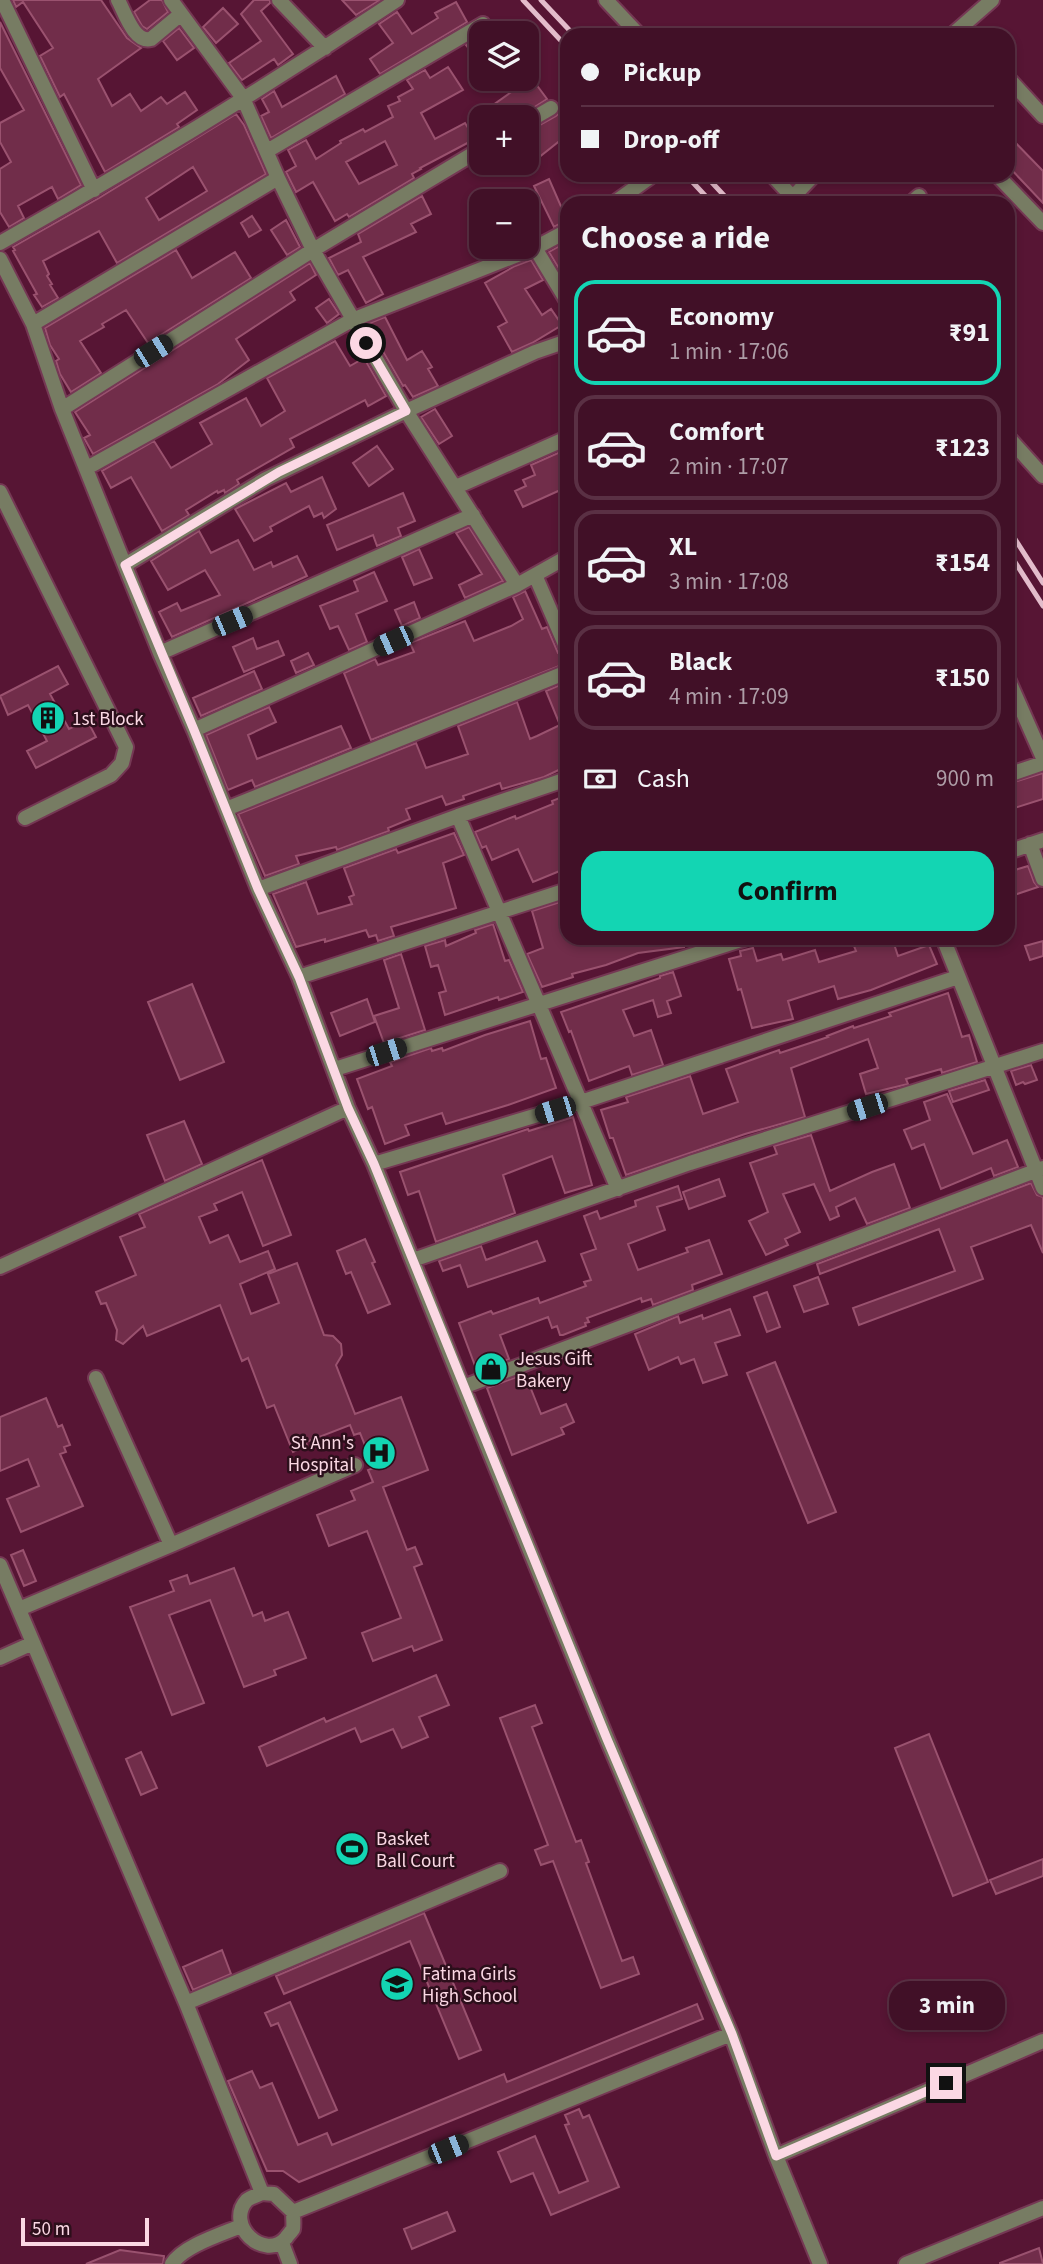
<!DOCTYPE html>
<html lang="en">
<head>
<meta charset="utf-8">
<style>
	:root { --surface:#411027; --page:#4c1e33; --text:#f1f3f6; --muted:#ae9da7; --line:#5a3044; --accent:#13d5b3 }
	body { margin:0; font-family:"Source Sans 3",sans-serif; background:var(--page); color:var(--text); height:100vh; display:flex; flex-direction:column; font-size:26px; white-space:nowrap }
	* { box-sizing:border-box; margin:0 }
	p { font-size:23px; color:var(--muted) }
	.icon { flex:none; width:38px; height:38px; fill:none; stroke:currentColor; stroke-width:2; stroke-linecap:round; stroke-linejoin:round }
	.map { position:relative; flex:1; overflow:hidden }
	.side { position:absolute; left:560px; top:196px; width:455px; height:749px; display:flex; flex-direction:column; background:var(--surface); border-radius:21px; box-shadow:0 4px 10px #0003,0 0 0 2px var(--line) }
	.side>* { flex:none }
	.top-card { position:absolute; left:560px; top:28px; width:455px; height:154px; border-radius:21px; box-shadow:0 4px 10px #0003,0 0 0 2px var(--line); display:grid; align-content:center; height:154px; padding:0 21px; background:var(--surface) }
	.controls { position:absolute; left:469px; top:21px; display:grid; gap:14px }
	.controls a { display:grid; place-items:center; width:70px; height:70px; border-radius:14px; background:var(--surface); box-shadow:0 4px 10px #0003,0 0 0 2px var(--line); font-size:35px }
	.scale { position:absolute; left:21px; bottom:18px; width:128px; box-sizing:border-box; padding-left:7px; border:4px solid #fbd8e4; border-top:0; font-size:19px; line-height:24px; white-space:nowrap; color:#fbd8e4; -webkit-text-stroke:5px #2c0f1b; paint-order:stroke }
	.end { position:absolute; width:32px; height:32px; margin:-16px; border:9px solid #fbd8e4; background:#111; box-shadow:0 0 0 4px #111 }
	.from { border-radius:50% }
	.bubble { position:absolute; height:49px; border-radius:21px; background:var(--surface); box-shadow:0 4px 10px #0003,0 0 0 2px var(--line); font-size:23px; font-weight:700; line-height:49px; text-align:center }
	.car { position:absolute; width:21px; height:42px; margin:-21px -10px; border-radius:9px; box-shadow:0 0 5px 2px #0007; background:linear-gradient(#222 24%,#8ab4d8 0 40%,#222 0 76%,#8ab4d8 0 86%,#222 0) }
	.top-card b { display:flex; align-items:center; gap:24px; height:66px; font-size:26px }
	.top-card b+b { border-top:2px solid var(--line) }
	.top-card i { width:18px; height:18px; background:var(--text) }
	ul { padding:0; list-style:none }
	li { display:flex; align-items:center; gap:21px; height:105px; margin:0 14px 10px; padding:0 7px; border:4px solid var(--line); border-radius:21px }
	li div { flex:1 }
	li b { display:block; font-size:26px }
	li em { font-style:normal; font-weight:700 }
	li.on { border-color:var(--accent) }
	li>.icon { width:63px; height:63px; stroke-width:1.5 }
	h2 { padding:0 21px; font-size:32px; line-height:84px }
	.pay { display:flex; align-items:center; gap:18px; height:77px; padding:0 21px; font-size:26px }
	.pay p { margin-inline-start:auto }
	.button { display:flex; gap:14px; margin-top:auto; padding:14px 21px }
	.button a { flex:1; height:80px; border-radius:21px; background:var(--accent); color:#111; font-size:28px; font-weight:700; line-height:80px; text-align:center }
	.map>svg:first-child { display:block }
	.building { fill:#712d4a; stroke:#9a526f; stroke-width:2; fill-rule:evenodd }
	.lines { fill:none; stroke-linecap:round; stroke-linejoin:round }
	.street-casing { stroke:#753854; stroke-width:18 }
	.street { stroke:#777c63; stroke-width:14 }
	.rail { stroke:#e3bccb; stroke-width:5 }
	.route { stroke:#fbd8e4; stroke-width:9 }
	.labels { text-anchor:middle; stroke-width:5; stroke-linejoin:round; paint-order:stroke }
	.poi-label { font-size:19px; fill:#fbd8e4; stroke:#2c0f1b; text-anchor:start }
</style>
</head>
<body>
<div class="map">
<svg width="1043" height="2264" viewBox="0 0 1043 2264">
	<rect width="100%" height="100%" fill="#571534"/>
	<path class="building" d="M13,0H101L127,38L141,48L98,79L112,106L130,94L141,111L161,97L167,104L185,92L197,110L177,124L179,127L105,172L64,94L60,97L40,56L53,48L23,2L16,7Z
		M150,0H162L168,12L147,29L142,26L134,12Z
		M254,0H270V3L261,11L293,54L278,65L274,59L242,80L229,63L261,41L241,14Z
		M342,0H380L356,15Z
		M456,2L467,22L380,74L370,59L393,43L379,24L397,12L412,34L438,18L435,13Z
		M223,8L238,24L216,43L203,27Z
		M0,22L81,185L58,199L52,187L18,206L24,218L9,227L0,212V169L11,162L0,142V123L24,110L0,68Z
		M179,28L194,48L177,60L163,41Z
		M481,36V64L466,45Z
		M448,67L463,90L421,113L435,139L465,123L475,139L420,168L421,169L412,174L414,178L349,217L347,214L335,221L313,182L296,192L286,172L296,166L288,150L306,140L316,159L341,143L340,141L363,129L365,132L393,117L388,106L400,101L398,97L413,89L407,80L425,70L430,78ZM385,141L397,165L359,184L346,162Z
		M336,76L345,94L271,138L261,116L269,112L262,99L274,91L282,107Z
		M530,76L547,99L519,117H476L517,88Z
		M560,112L567,120V135L538,158L527,144V132L556,116Z
		M236,114L244,125L266,174L117,263L99,231L43,261L49,274L47,276L52,284L50,285L58,298L42,307L34,295L37,294L13,251L15,250L13,247L99,198ZM193,167L207,191L159,220L146,198Z
		M1008,135L1043,171V203L1008,166Z
		M549,179L567,220L554,227L534,186Z
		M422,196L431,214L411,224L416,232L363,257L383,294L366,303L348,270L338,275L329,258L361,242L358,234Z
		M252,216L261,230L249,237L241,223Z
		M286,220L300,247L287,255L271,230Z
		M567,242V268L561,272L549,252Z
		M176,250L192,278L235,252L251,278L148,343L126,310L102,324L104,327L80,341L101,373L71,392L60,374L56,361L59,359L50,345L45,328Z
		M531,260L543,280L525,289L542,315L551,309L562,325L532,343L512,352L498,327L507,322L485,283L515,266Z
		M310,263L316,275L290,292L295,300L236,339L249,360L218,384L93,454L84,438L90,435L75,412Z
		M329,299L339,314L327,323L316,308Z
		M385,317L407,360L422,351L432,367L428,369L438,386L413,397L405,385L403,386L367,324Z
		M335,341L350,366L364,358L386,396L368,406L365,400L290,439L294,447L237,480L239,484L225,493L224,490L218,493L217,491L186,510L189,515L162,531L131,477L111,488L102,471L154,441L171,468L212,444L200,423L246,398L261,426L285,411L267,378Z
		M435,409L452,436L439,444L421,417Z
		M377,446L393,469L369,486L353,463Z
		M567,449V487L523,507L515,491L526,486L523,480L535,475L531,465Z
		M322,477L336,509L324,518L322,513L314,517L309,506L270,527L272,531L254,541L235,509L286,483L291,492Z
		M403,493L415,521L398,528L401,536L377,546L373,535L337,550L327,525Z
		M469,527L503,581L465,598L459,585L482,574L456,533Z
		M199,531L211,553L238,540L254,570L271,562L273,567L297,556L307,576L172,637L159,612L177,603L181,611L220,595L205,570L168,590L151,561Z
		M419,549L432,578L414,585L402,557Z
		M374,572L387,601L356,614L367,642L349,650L338,626L330,629L320,606L358,591L354,581Z
		M525,591L542,629L547,627L558,653L567,658V663L371,740L344,673L375,659L378,665L414,652L410,643L465,621L474,641L511,626L523,619L513,597Z
		M414,602L420,618L402,626L395,610Z
		M253,638L257,649L278,641L284,655L244,672L233,647Z
		M308,653L314,665L296,673L291,661Z
		M58,666L68,684L50,694L69,729L87,720L96,737L36,768L27,751L47,741L28,705L8,715L0,696Z
		M254,671L262,689L201,716L193,698Z
		M567,682V766L544,777L502,789L500,783L463,796L464,799L446,805L442,796L406,809L410,819L388,828L389,831L337,850L336,847L296,856L299,864L265,876L238,814L416,743L426,768L468,754L458,726L517,702L530,739L537,736L560,725L546,691Z
		M269,707L276,722L248,735L257,759L341,726L351,748L255,787L252,780L228,790L206,735Z
		M1043,773V799L1008,810V784Z
		M567,795V868L533,882L518,849L492,860L486,846L482,848L475,832L515,816L516,819L553,804L552,801Z
		M454,833L464,855L443,863L456,908L391,927L394,936L378,941L376,935L369,937L366,930L325,942V939L296,947L273,894L306,882L318,914L352,904L349,897L354,895L344,868L396,849L398,853Z
		M1028,866L1034,882L1038,887L1008,897V872Z
		M560,902L561,906L567,903V938H684V947L638,953L606,965L572,974L573,977L542,987L527,954L543,948L532,911Z
		M493,924L505,961L509,960L523,992L499,1000L498,997L445,1015L439,993L446,991L438,965L431,967L425,946L445,940L446,946L476,933L475,930Z
		M859,938H892L898,956L929,945L937,964L871,990L838,999L834,986L788,1001L793,1019L752,1028L741,989L738,990L729,959L741,956L740,951L753,948L757,961L781,954L783,960L815,950L819,962L856,951L854,946L861,943Z
		M1043,941V956L1030,960L1025,946Z
		M401,954L425,1030L384,1043L374,1016L399,1008L384,960Z
		M673,972L681,996L667,1001L671,1013L658,1017L653,1000L623,1010L634,1036L651,1030L663,1065L632,1075L629,1066L589,1081L571,1031L569,1032L561,1012L660,978V976Z
		M192,984L224,1062L180,1080L148,1002Z
		M948,993L962,1037L969,1035L977,1062L942,1073L941,1069L906,1079L908,1084L866,1094L860,1074L878,1068L868,1039L791,1068L805,1117L745,1134L626,1175L613,1138H610L601,1110L628,1102L626,1097L690,1076L703,1114L738,1102L726,1069L779,1050L780,1053L828,1037L827,1036L853,1026L854,1028L891,1016L889,1013Z
		M367,999L375,1022L340,1036L331,1013Z
		M530,1021L541,1059L546,1058L556,1088L508,1105L446,1124L442,1113L405,1125L409,1135L385,1144L372,1107L368,1109L357,1079L392,1066L390,1062L431,1048L432,1051L442,1048L443,1051L485,1035Z
		M1031,1065L1037,1080L1025,1084L1023,1082L1016,1085L1011,1071Z
		M985,1080L989,1090L953,1102L949,1091Z
		M947,1094L973,1154L1007,1140L1018,1167L994,1176L991,1168L941,1189L924,1144L912,1149L904,1130L930,1120L924,1102Z
		M573,1117L592,1185L565,1193L552,1156L503,1175L515,1213L436,1242L419,1191L408,1195L400,1172L528,1129L529,1131Z
		M184,1121L202,1164L165,1181L147,1135Z
		M811,1135L830,1191L872,1172L894,1164L910,1208L867,1224L855,1198L836,1207L839,1216L830,1220L814,1184L783,1194L800,1232L785,1239L788,1245L766,1255L749,1221L768,1212L750,1163L777,1154L774,1146Z
		M262,1160L291,1235L263,1246L242,1192L214,1204L217,1210L199,1217L210,1243L228,1235L240,1262L268,1251L275,1269L240,1284L251,1314L279,1303L268,1274L297,1263L324,1335L333,1336L341,1344L342,1355L336,1365L355,1414L401,1397L428,1470L383,1487L407,1550L415,1547L422,1564L414,1567L442,1640L414,1651L412,1646L373,1661L362,1633L401,1618L367,1531L329,1546L317,1515L355,1500L351,1491L373,1482L368,1470L374,1468L360,1433L354,1435L350,1425L306,1442L307,1446L293,1452L274,1405L267,1408L248,1358L242,1361L220,1305L147,1336L143,1326L123,1344L116,1340L117,1330L106,1303L101,1304L96,1292L136,1275L120,1237L145,1227L139,1214Z
		M719,1179L725,1196L689,1209L683,1192Z
		M1031,1183L1037,1195L1043,1197V1253L1031,1225L971,1247L983,1279L859,1325L853,1308L955,1271L939,1229L820,1274L817,1264Z
		M678,1186L682,1199L657,1207L665,1230L628,1244L638,1270L688,1252L686,1248L709,1240L722,1274L692,1285L693,1290L653,1305L651,1299L642,1302L641,1298L587,1318L589,1322L585,1323L586,1326L563,1335H560L557,1326L552,1328L548,1317L500,1335L509,1359L477,1371L459,1323L491,1311L493,1314L538,1298L540,1303L586,1286L584,1282L591,1280L581,1254L596,1249L584,1216L597,1211L600,1219L636,1206L635,1201Z
		M365,1239L375,1262L372,1263L390,1304L368,1313L351,1272L346,1274L337,1251Z
		M537,1241L545,1261L468,1287L460,1265L443,1271L439,1261L481,1246L486,1260Z
		M818,1277L828,1304L804,1312L794,1286Z
		M767,1292L780,1327L767,1332L754,1297Z
		M730,1309L740,1335L715,1343L727,1375L703,1383L694,1359L681,1364L678,1357L649,1370L635,1334L678,1316L680,1323L702,1315L703,1319Z
		M775,1362L836,1512L808,1523L747,1373Z
		M525,1374L541,1414L566,1404L574,1422L561,1428L564,1434L512,1455L487,1388Z
		M46,1398L58,1427L62,1425L70,1445L64,1447L66,1452L60,1454L83,1506L21,1532L7,1499L39,1486L28,1459L0,1471V1417Z
		M23,1550L36,1581L24,1586L11,1555Z
		M234,1568L253,1616L262,1612L265,1621L288,1612L306,1658L274,1670L276,1675L244,1687L210,1600L169,1615L204,1703L172,1715L130,1607L174,1591L170,1581L187,1575L190,1584Z
		M436,1675L449,1705L419,1717L428,1737L402,1748L393,1729L361,1742L355,1728L267,1766L259,1747L324,1718L326,1722Z
		M535,1705L542,1723L532,1727L576,1842L581,1840L589,1862L586,1863L622,1961L633,1957L639,1974L601,1988L553,1861L541,1865L535,1850L548,1845L500,1718Z
		M929,1734L988,1882L953,1896L895,1748Z
		M141,1752L157,1788L141,1795L126,1759Z
		M1043,1859V1876L996,1894L990,1880Z
		M424,1913L481,2050L459,2059L410,1941L284,1994L276,1976Z
		M222,1950L231,1974L193,1990L183,1967Z
		M290,2002L337,2110L319,2118L278,2023L271,2026L265,2013Z
		M697,2004L703,2019L299,2182L283,2171H267L228,2081L252,2071L260,2088L272,2083L298,2145L327,2133L332,2145L504,2074L507,2082Z
		M579,2109L583,2118L589,2115L619,2187L551,2215L533,2173L511,2182L498,2152L535,2136L559,2193L588,2181L565,2125L569,2124L565,2115Z
		M447,2212L455,2231L412,2249L404,2229Z
		M1039,2248L1043,2264H1000V2263Z
		M120,2250L164,2256L163,2264H86Z"/>
	<g class="lines">
		<g class="street-casing">
			<path id="street" d="M2,0L94,190
				M118,0C125,13 134,43 151,39L181,14
				M279,0L325,48
				M606,0L639,35
				M952,35L992,0
				M1008,78L1043,116
				M527,122L551,108
				M267,151L483,24
				M772,175L798,203
				M997,175L1043,223
				M793,197L814,175
				M614,203L653,175
				M911,203L919,196
				M0,243C135,167 268,86 397,0
				M535,248L567,301
				M0,259L33,324L62,409L160,653L194,730L258,889L299,977L348,1108L374,1164L463,1387L607,1739L731,2034L776,2156L820,2264
				M33,324L278,178
				M62,409L313,250L481,149
				M1008,437L1043,476
				M87,468L352,320L535,248L567,231
				M456,487L567,438
				M0,492L126,747L122,763L111,775L25,818
				M125,565L266,479L406,411L313,250L278,178L243,98L171,0
				M535,575L567,649
				M517,585L406,411L535,352L567,341
				M160,653L473,515
				M1008,679L1043,758
				M194,730L517,585L567,557
				M1008,775L1043,763
				M226,809L567,672
				M458,816L618,1189
				M1030,844L1043,879
				M1008,852L1043,840
				M258,889L458,816L567,779
				M943,938L1043,1188
				M299,977L567,890
				M335,1069L747,938
				M374,1164L581,1102L958,977
				M413,1260L690,1163L1043,1051
				M0,1267L348,1108
				M463,1387L1043,1168
				M171,1545L355,1465
				M0,1565L186,2003L262,2193
				M19,1609L171,1545L96,1378
				M0,1658L33,1643
				M186,2003L500,1871
				M776,2156L1043,2041
				M262,2193L274,2194L293,2212C293,2217 294,2225 293,2229C292,2231 287,2236 286,2238C265,2262 224,2225 247,2200C251,2197 258,2195 262,2193Z
				M293,2212L731,2034
				M282,2243L290,2264
				M172,2264C183,2246 222,2234 241,2226
				M906,2264L1043,2208"/>
		</g>
		<use href="#street" class="street"/>
		<path class="rail" d="M523,0L567,47
			M541,0L574,35
			M686,175L712,203
			M705,175L731,203
			M1008,528L1043,583
			M1008,551L1043,606"/>
	</g>
	<g class="lines">
		<path class="route" d="M366,343L406,411L279,472L125,565L194,730L258,889L299,977L348,1108L374,1164L607,1739L732,2034L776,2156L946,2083"/>
	</g>
	<defs>
		<g id="building-disc" transform="scale(1.75)"><circle r="9.5" fill="#13d5b3" stroke="#2c0f1b"/><path d="M-4-6H4V6H1V3H-1V6H-4ZM-2.5-4.3h1.7v1.8h-1.7ZM.8-4.3h1.7v1.8H.8ZM-2.5-1h1.7V.8h-1.7ZM.8-1h1.7V.8H.8Z" fill="#111"/></g>
		<g id="shop-disc" transform="scale(1.75)"><circle r="9.5" fill="#13d5b3" stroke="#2c0f1b"/><path d="M-5-2.5h2.3a2.7 3.5 0 0 1 5.4 0H5L5.5 6h-11ZM-1.5-2.5h3a1.5 2.3 0 0 0-3 0Z" fill="#111"/></g>
		<g id="hospital-disc" transform="scale(1.75)"><circle r="9.5" fill="#13d5b3" stroke="#2c0f1b"/><path d="M-5-5h3v3.5h4V-5h3V5h-3V1.5h-4V5h-3Z" fill="#111"/></g>
		<g id="stadium-disc" transform="scale(1.75)"><circle r="9.5" fill="#13d5b3" stroke="#2c0f1b"/><path d="M0-5a6.5 5 0 1 0 0 10a6.5 5 0 1 0 0-10ZM-3.5-1.8h7v3.6h-7Z" fill="#111"/></g>
		<g id="school-disc" transform="scale(1.75)"><circle r="9.5" fill="#13d5b3" stroke="#2c0f1b"/><path d="M0-5L7-2L0 1L-7-2ZM-4 1L0 2.5L4 1V4Q0 6-4 4Z" fill="#111"/></g>
	</defs>
	<g fill-rule="evenodd">
		<use href="#building-disc" x="48" y="718"/>
		<use href="#shop-disc" x="491" y="1369"/>
		<use href="#hospital-disc" x="379" y="1453"/>
		<use href="#stadium-disc" x="352" y="1849"/>
		<use href="#school-disc" x="397" y="1984"/>
	</g>
	<g class="labels">
		<g class="poi-label">
			<text x="72" y="725">1st Block</text>
			<text x="516" y="1365">Jesus Gift<tspan x="516" dy="22">Bakery</tspan></text>
			<text x="354" y="1449" text-anchor="end">St Ann's<tspan x="354" dy="22">Hospital</tspan></text>
			<text x="376" y="1845">Basket<tspan x="376" dy="22">Ball Court</tspan></text>
			<text x="422" y="1980">Fatima Girls<tspan x="422" dy="22">High School</tspan></text>
		</g>
	</g>
</svg>
<div class="controls">
<a><svg class="icon" aria-label="layers" viewBox="0 0 24 24"><path d="M12 4l9 5-9 5-9-5zM3 14l9 5 9-5"/></svg></a>
<a>+</a>
<a>−</a>
</div>
<div class="scale">50 m</div>
<i class="end from" style="left:366px;top:343px"></i>
<i class="end" style="left:946px;top:2083px"></i>
<div class="bubble" style="left:889px;top:1981px;width:116px">3 min</div>
<i class="car" style="left:153px;top:351px;rotate:58deg"></i>
<i class="car" style="left:232px;top:621px;rotate:67deg"></i>
<i class="car" style="left:393px;top:641px;rotate:246deg"></i>
<i class="car" style="left:386px;top:1052px;rotate:72deg"></i>
<i class="car" style="left:867px;top:1107px;rotate:252deg"></i>
<i class="car" style="left:555px;top:1110px;rotate:253deg"></i>
<i class="car" style="left:448px;top:2149px;rotate:68deg"></i>
<div class="top-card">
<b><i class="from"></i>Pickup</b>
<b><i></i>Drop-off</b>
</div>
<section class="side">
<h2>Choose a ride</h2>
<ul>
<li class="on"><svg class="icon" aria-label="car" viewBox="0 0 24 24"><path d="M5 17H2v-5l4-1 3-4h7l3 4 3 1v5h-3M9 17h6M6 11h13"/><circle cx="7" cy="17" r="2"/><circle cx="17" cy="17" r="2"/></svg><div><b>Economy</b><p>1 min · 17:06</p></div><em>₹91</em></li>
<li><svg class="icon" aria-label="car" viewBox="0 0 24 24"><path d="M5 17H2v-5l4-1 3-4h7l3 4 3 1v5h-3M9 17h6M6 11h13"/><circle cx="7" cy="17" r="2"/><circle cx="17" cy="17" r="2"/></svg><div><b>Comfort</b><p>2 min · 17:07</p></div><em>₹123</em></li>
<li><svg class="icon" aria-label="car" viewBox="0 0 24 24"><path d="M5 17H2v-5l4-1 3-4h7l3 4 3 1v5h-3M9 17h6M6 11h13"/><circle cx="7" cy="17" r="2"/><circle cx="17" cy="17" r="2"/></svg><div><b>XL</b><p>3 min · 17:08</p></div><em>₹154</em></li>
<li><svg class="icon" aria-label="car" viewBox="0 0 24 24"><path d="M5 17H2v-5l4-1 3-4h7l3 4 3 1v5h-3M9 17h6M6 11h13"/><circle cx="7" cy="17" r="2"/><circle cx="17" cy="17" r="2"/></svg><div><b>Black</b><p>4 min · 17:09</p></div><em>₹150</em></li>
</ul>
<div class="pay"><svg class="icon" aria-label="cash" viewBox="0 0 24 24"><path d="M3 7h18v10H3z"/><circle cx="12" cy="12" r="2"/></svg>Cash<p>900 m</p></div>
<div class="button"><a>Confirm</a></div>
</section>
</div>
</body>
</html>
